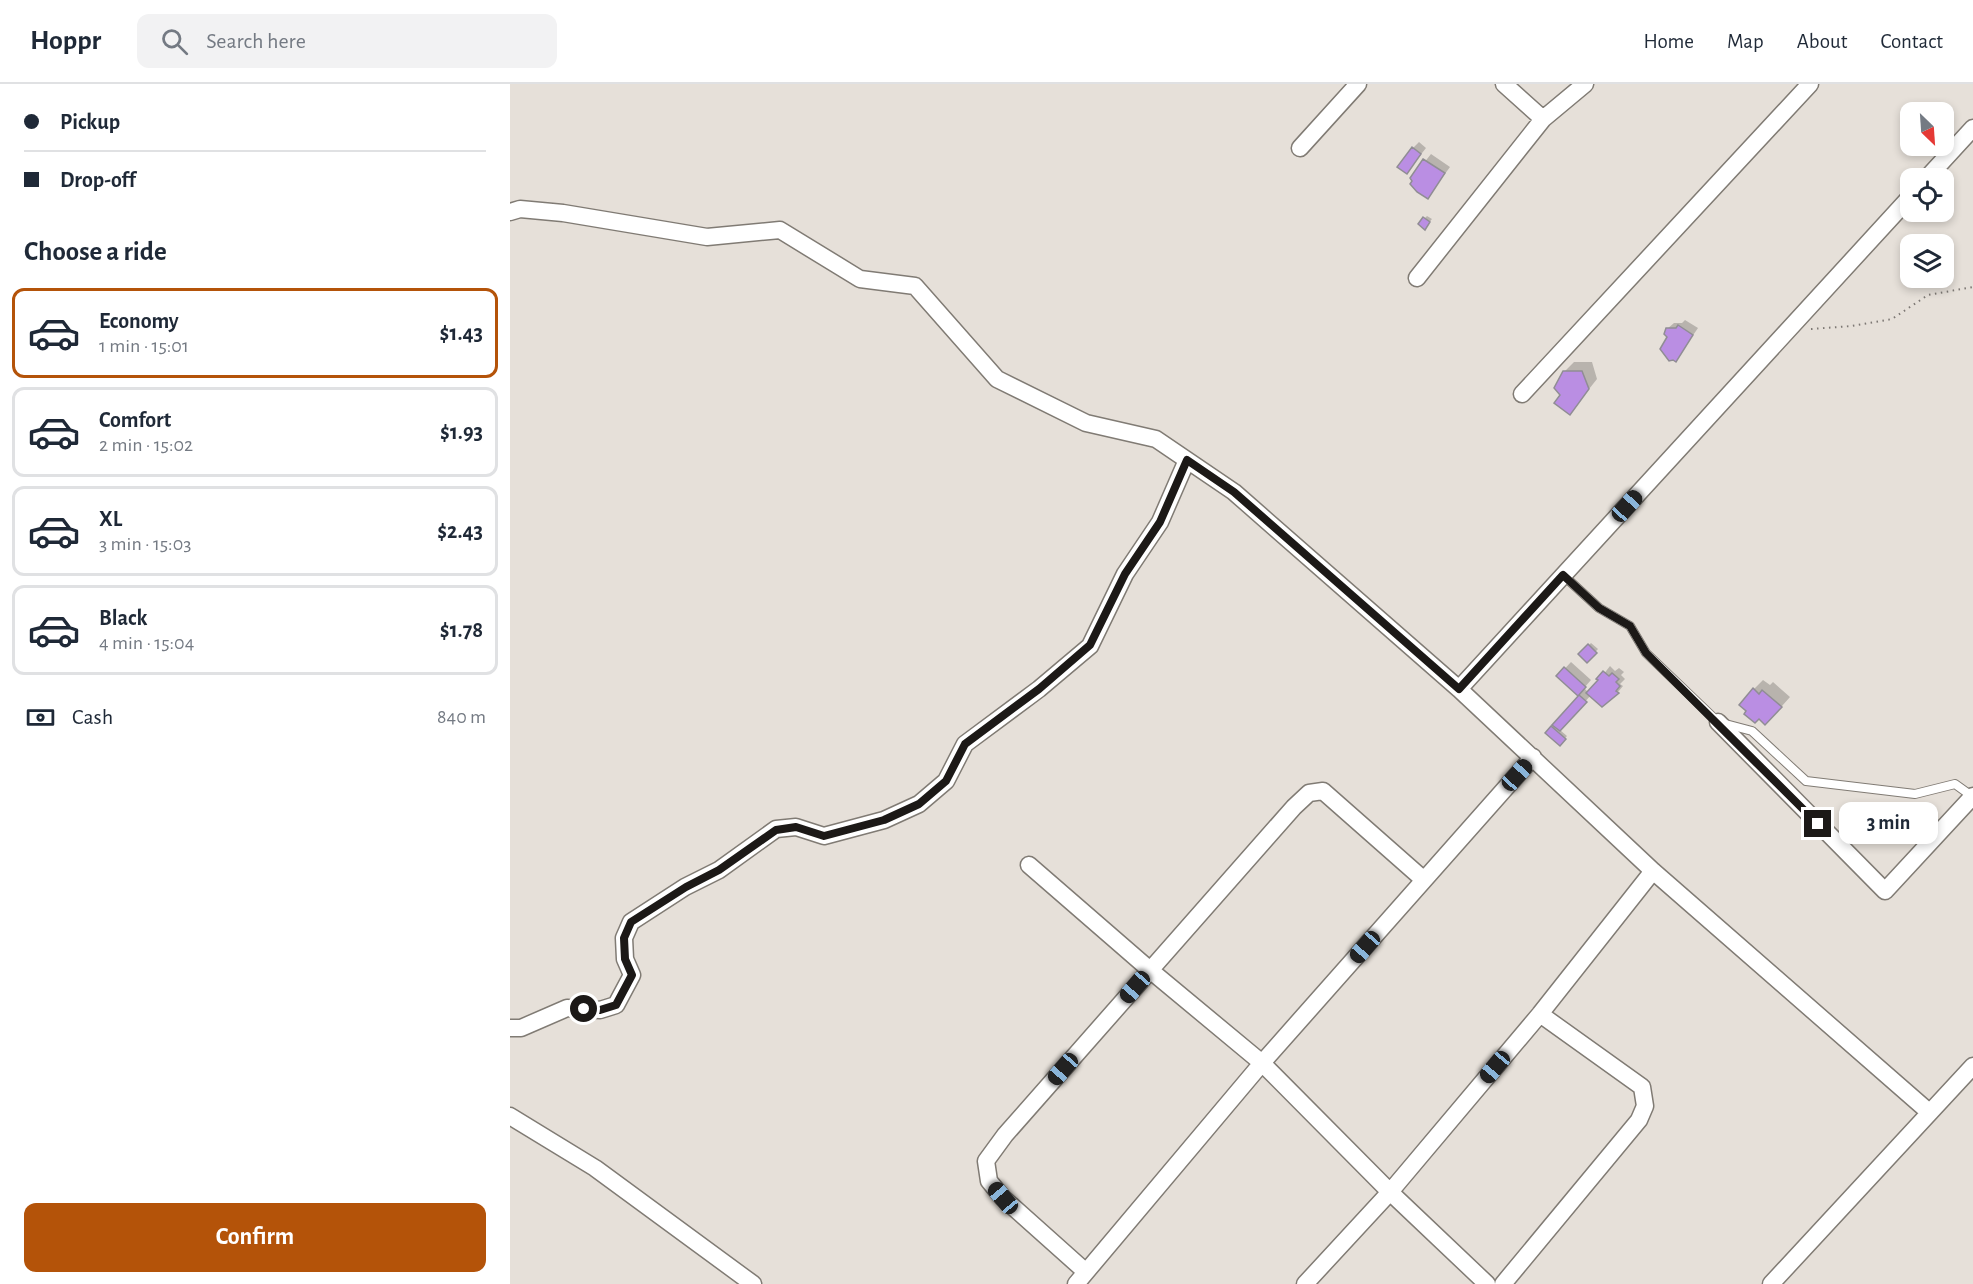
<!DOCTYPE html>
<html lang="en">
<head>
<meta charset="utf-8">
<style>
	:root { --surface:#fff; --page:#f2f2f3; --text:#1f2937; --muted:#747a83; --line:#e0e1e3; --accent:#b45309 }
	body { margin:0; font-family:"Alegreya Sans",sans-serif; background:var(--page); color:var(--text); height:100vh; display:flex; flex-direction:column; font-size:22px; white-space:nowrap }
	* { box-sizing:border-box; margin:0 }
	p { font-size:20px; color:var(--muted) }
	.icon { flex:none; width:33px; height:33px; fill:none; stroke:currentColor; stroke-width:2; stroke-linecap:round; stroke-linejoin:round }
	.map { position:relative; flex:1; overflow:hidden }
	.panel { display:flex; flex-direction:column; background:var(--surface); width:510px }
	.panel>* { flex:none }
	.banner { display:grid; align-content:center; height:132px; padding:0 24px; background:var(--surface) }
	.needle { width:39px; rotate:155deg }
	.buttons { position:absolute; left:1390px; top:18px; display:grid; gap:12px }
	.buttons a { display:grid; place-items:center; width:54px; height:54px; border-radius:12px; background:var(--surface); box-shadow:0 3px 9px #0003; font-size:30px }
	.end { position:absolute; width:27px; height:27px; margin:-14px; border:8px solid #1c1917; background:#fff; box-shadow:0 0 0 3px #fff }
	.from { border-radius:50% }
	.bubble { position:absolute; height:42px; border-radius:12px; background:var(--surface); box-shadow:0 3px 9px #0003; font-size:20px; font-weight:700; line-height:42px; text-align:center }
	.car { position:absolute; width:18px; height:36px; margin:-18px -9px; border-radius:8px; box-shadow:0 0 4px 2px #0007; background:linear-gradient(#222 24%,#8ab4d8 0 40%,#222 0 76%,#8ab4d8 0 86%,#222 0) }
	.banner b { display:flex; align-items:center; gap:21px; height:57px; font-size:22px }
	.banner b+b { border-top:2px solid var(--line) }
	.banner i { width:15px; height:15px; background:var(--text) }
	ul { padding:0; list-style:none }
	li { display:flex; align-items:center; gap:18px; height:90px; margin:0 12px 9px; padding:0 12px; border:3px solid var(--line); border-radius:12px }
	li div { flex:1 }
	li b { display:block; font-size:22px }
	li em { font-style:normal; font-weight:700 }
	li.active { border-color:var(--accent) }
	li>.icon { width:54px; height:54px; stroke-width:1.5 }
	h2 { padding:0 24px; font-size:27px; line-height:72px }
	.pay { display:flex; align-items:center; gap:15px; height:66px; padding:0 24px; font-size:22px }
	.pay p { margin-inline-start:auto }
	.button { display:flex; gap:12px; margin-top:auto; padding:12px 24px }
	.button a { flex:1; height:69px; border-radius:12px; background:var(--accent); color:#fff; font-size:24px; font-weight:700; line-height:69px; text-align:center }
	header { display:flex; align-items:center; gap:36px; box-sizing:border-box; height:84px; padding:0 30px; background:var(--surface); border-bottom:2px solid var(--line) }
	header strong { font-size:28px }
	nav { display:flex; gap:33px; margin-inline-start:auto; font-size:21px }
	.search { width:420px; height:54px; background:var(--page); display:flex; align-items:center; gap:15px; box-sizing:border-box; padding:0 21px; border-radius:12px; color:var(--muted); font-size:22px }
	main { display:flex; flex:1; min-height:0 }
	.map>svg:first-child { display:block }
	.shadow { fill:#0003 }
	.building { fill:#ba8ee3; stroke:#908d94; stroke-width:1.5 }
	.lines { fill:none; stroke-linecap:round; stroke-linejoin:round }
	.lane-casing { stroke:#807b74; stroke-width:10 }
	.street-casing { stroke:#807b74; stroke-width:19 }
	.path { stroke:#7d7874; stroke-width:2; stroke-dasharray:1.5 4.5; stroke-linecap:butt }
	.lane { stroke:#fff; stroke-width:8 }
	.street { stroke:#fff; stroke-width:16 }
	.route { stroke:#1c1917; stroke-width:8 }
</style>
</head>
<body>
<header>
<strong>Hoppr</strong>
<div class="search"><svg class="icon" aria-label="search" viewBox="0 0 24 24"><circle cx="10" cy="10" r="6"/><path d="M15 15l6 6"/></svg>Search here</div>
<nav><a>Home</a><a>Map</a><a>About</a><a>Contact</a></nav>
</header>
<main>
<section class="panel">
<div class="banner">
<b><i class="from"></i>Pickup</b>
<b><i></i>Drop-off</b>
</div>
<h2>Choose a ride</h2>
<ul>
<li class="active"><svg class="icon" aria-label="car" viewBox="0 0 24 24"><path d="M5 17H2v-5l4-1 3-4h7l3 4 3 1v5h-3M9 17h6M6 11h13"/><circle cx="7" cy="17" r="2"/><circle cx="17" cy="17" r="2"/></svg><div><b>Economy</b><p>1 min · 15:01</p></div><em>$1.43</em></li>
<li><svg class="icon" aria-label="car" viewBox="0 0 24 24"><path d="M5 17H2v-5l4-1 3-4h7l3 4 3 1v5h-3M9 17h6M6 11h13"/><circle cx="7" cy="17" r="2"/><circle cx="17" cy="17" r="2"/></svg><div><b>Comfort</b><p>2 min · 15:02</p></div><em>$1.93</em></li>
<li><svg class="icon" aria-label="car" viewBox="0 0 24 24"><path d="M5 17H2v-5l4-1 3-4h7l3 4 3 1v5h-3M9 17h6M6 11h13"/><circle cx="7" cy="17" r="2"/><circle cx="17" cy="17" r="2"/></svg><div><b>XL</b><p>3 min · 15:03</p></div><em>$2.43</em></li>
<li><svg class="icon" aria-label="car" viewBox="0 0 24 24"><path d="M5 17H2v-5l4-1 3-4h7l3 4 3 1v5h-3M9 17h6M6 11h13"/><circle cx="7" cy="17" r="2"/><circle cx="17" cy="17" r="2"/></svg><div><b>Black</b><p>4 min · 15:04</p></div><em>$1.78</em></li>
</ul>
<div class="pay"><svg class="icon" aria-label="cash" viewBox="0 0 24 24"><path d="M3 7h18v10H3z"/><circle cx="12" cy="12" r="2"/></svg>Cash<p>840 m</p></div>
<div class="button"><a>Confirm</a></div>
</section>
<div class="map">
<svg width="1463" height="1200" viewBox="0 0 1463 1200">
	<rect width="100%" height="100%" fill="#e6e0d9"/>
	<path class="shadow" d="M909,58L916,64L897,88L903,64Z
		M921,70L940,83L918,113L902,94Z
		M917,132L922,135L917,141L915,134Z
		M1175,236L1188,244L1166,276L1157,245L1164,239H1172Z
		M1064,278H1082L1087,295L1060,329L1054,288Z
		M1081,559L1088,565L1077,577L1070,570Z
		M1061,578L1081,596L1074,604L1079,609L1100,582L1105,587L1109,584L1114,588L1111,591L1115,595L1110,600L1113,602L1108,608L1081,611L1050,646L1057,652L1050,660L1037,649L1070,612L1048,592Z
		M1253,596L1260,601L1263,598L1280,613L1265,630L1244,605Z"/>
	<path class="building" d="M902,63L911,70L897,90L887,83Z
		M913,75L935,89L918,115L907,108L900,100L902,97L900,94Z
		M913,133L920,138L915,146L908,140Z
		M1168,241L1183,251L1166,278L1163,276L1159,277L1150,265L1157,253L1154,250L1156,244H1166Z
		M1053,287H1072L1079,305L1060,331L1044,319L1050,311L1044,304Z
		M1078,560L1087,569L1077,579L1068,570Z
		M1054,583L1076,603L1068,612L1046,592Z
		M1093,587L1099,592L1102,589L1109,595L1106,598L1110,602L1106,607L1109,609L1092,623L1076,609L1088,596L1086,595Z
		M1243,604L1249,610L1252,606L1272,623L1255,641L1249,635L1245,639L1234,630L1236,627L1229,621Z
		M1069,611L1077,618L1050,647L1042,641Z
		M1041,642L1056,655L1050,662L1035,649Z"/>
	<g class="lines">
		<g class="lane-casing">
			<path id="lane" d="M1053,491L1089,524L1120,542L1136,569L1208,638L1242,647L1296,697L1405,710L1445,700L1463,713"/>
		</g>
		<g class="street-casing">
			<path id="street" d="M994,0L1033,35
				M790,64L848,0
				M1417,94L1463,44
				M0,128L10,125L53,129L197,153L270,146L350,195L405,202L487,295L576,339L646,355L724,408L949,605L1143,787L1419,1028
				M907,194L1033,35L1075,0
				M1012,310L1300,0
				M949,605L1401,112
				M1208,638L1375,807L1463,712
				M519,781L640,886L752,979L880,1108L977,1200
				M0,944H11L57,924L90,926L106,921L122,891L115,875L114,854L121,838L175,803L209,786L266,745L286,743L314,752L374,736L409,720L436,697L455,660L529,605L580,562L615,490L650,438L677,376
				M0,1032L85,1084L243,1200
				M576,1188L493,1114L479,1097L476,1077L495,1051L784,723L799,709L813,707L914,796
				M566,1200L752,979L1023,673
				M795,1200L880,1108L1030,930L1143,787
				M993,1200L1129,1036L1135,1022L1132,1003L1030,930
				M1261,1200L1463,982"/>
		</g>
		<path class="path" d="M1301,245L1342,242L1382,235L1418,211L1463,203"/>
		<use href="#lane" class="lane"/>
		<use href="#street" class="street"/>
	</g>
	<g class="lines">
		<path class="route" d="M74,925L90,926L106,921L122,891L115,875L114,854L121,838L176,803L209,786L266,746L286,743L314,752L374,736L409,720L436,697L455,660L529,605L580,561L615,490L650,438L677,376L724,408L949,605L1053,491L1089,524L1120,542L1136,569L1308,740"/>
	</g>
</svg>
<div class="buttons">
<a><svg class="needle" viewBox="-14 -14 28 28"><path d="M0-13l5 13h-10z" fill="#e53935"/><path d="M0 13l5-13h-10z" fill="#747a83"/></svg></a>
<a><svg class="icon" aria-label="locate" viewBox="0 0 24 24"><circle cx="12" cy="12" r="6"/><path d="M12 2v4M12 18v4M2 12h4M18 12h4"/></svg></a>
<a><svg class="icon" aria-label="layers" viewBox="0 0 24 24"><path d="M12 4l9 5-9 5-9-5zM3 14l9 5 9-5"/></svg></a>
</div>
<i class="end from" style="left:74px;top:925px"></i>
<i class="end" style="left:1308px;top:740px"></i>
<div class="bubble" style="left:1329px;top:718px;width:99px">3 min</div>
<i class="car" style="left:1117px;top:422px;rotate:42deg"></i>
<i class="car" style="left:1007px;top:691px;rotate:42deg"></i>
<i class="car" style="left:855px;top:863px;rotate:221deg"></i>
<i class="car" style="left:625px;top:903px;rotate:221deg"></i>
<i class="car" style="left:985px;top:983px;rotate:220deg"></i>
<i class="car" style="left:553px;top:985px;rotate:221deg"></i>
<i class="car" style="left:493px;top:1114px;rotate:320deg"></i>
</div>
</main>
</body>
</html>
